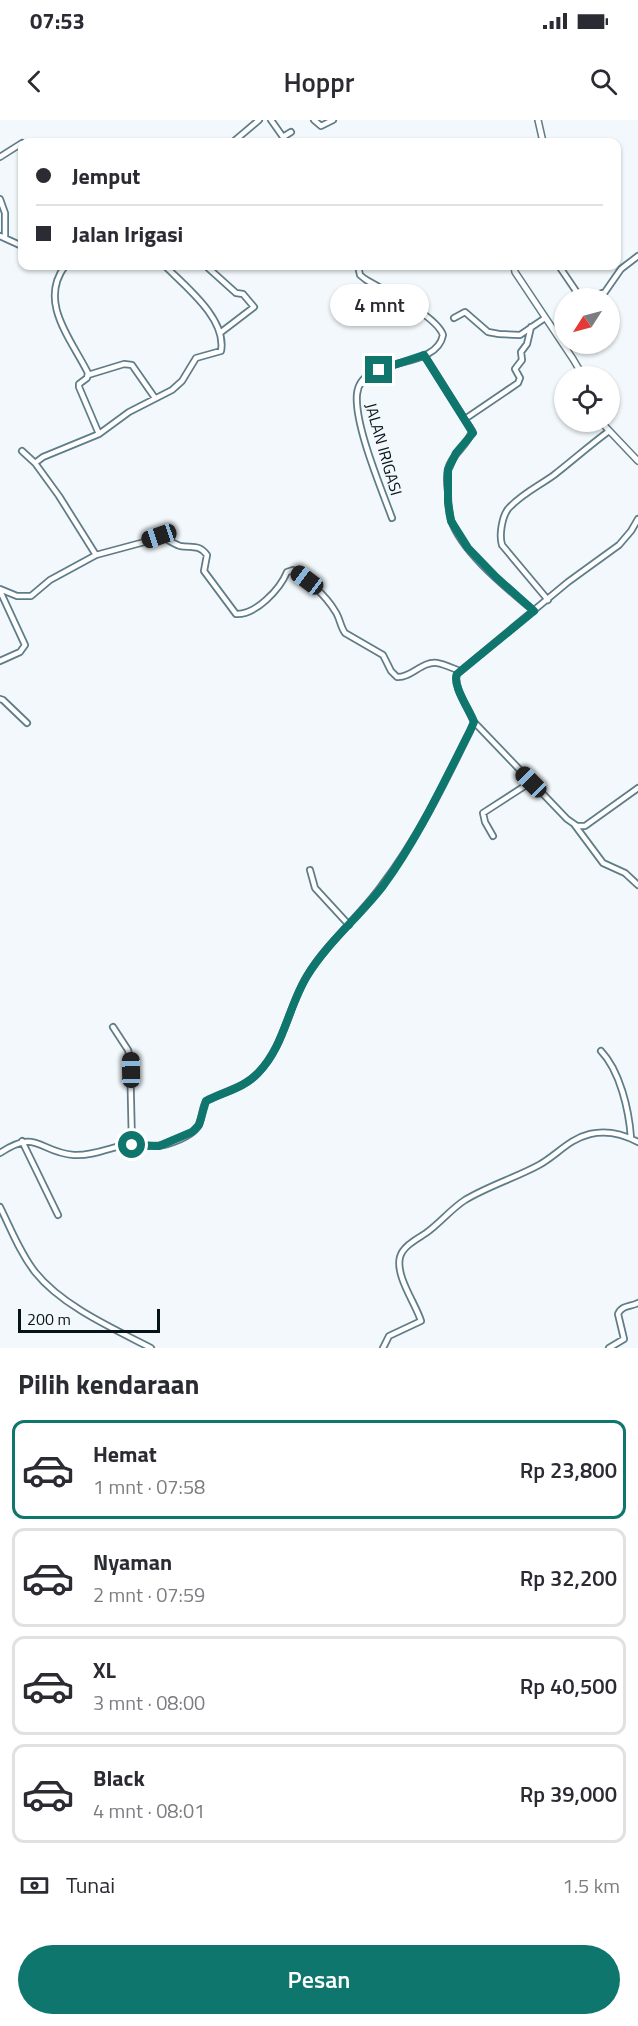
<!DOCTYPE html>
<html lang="id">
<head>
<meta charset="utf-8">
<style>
	:root { --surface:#fff; --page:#f2f2f3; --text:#2b2b33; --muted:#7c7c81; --line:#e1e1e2; --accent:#0f766e }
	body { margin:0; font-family:"Titillium Web",sans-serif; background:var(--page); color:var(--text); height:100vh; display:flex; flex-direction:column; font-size:22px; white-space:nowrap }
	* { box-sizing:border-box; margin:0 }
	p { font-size:20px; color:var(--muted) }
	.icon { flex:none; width:33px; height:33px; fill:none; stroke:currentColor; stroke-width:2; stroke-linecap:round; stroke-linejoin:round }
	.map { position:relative; height:1228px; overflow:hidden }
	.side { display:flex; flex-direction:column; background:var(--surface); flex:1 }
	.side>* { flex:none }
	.hud { position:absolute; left:18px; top:18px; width:603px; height:132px; border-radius:12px; box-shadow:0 2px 4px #0004; display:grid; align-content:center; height:132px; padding:0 18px; background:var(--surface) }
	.needle { width:39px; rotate:234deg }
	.buttons { position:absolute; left:554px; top:168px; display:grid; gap:12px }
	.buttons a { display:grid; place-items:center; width:66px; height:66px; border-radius:50%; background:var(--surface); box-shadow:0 2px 4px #0004; font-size:30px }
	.scale { position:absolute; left:18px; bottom:15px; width:142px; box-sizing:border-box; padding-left:6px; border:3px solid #081318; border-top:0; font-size:16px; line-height:21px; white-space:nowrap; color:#081318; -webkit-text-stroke:4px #f2f8fb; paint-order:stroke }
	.end { position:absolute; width:27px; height:27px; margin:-14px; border:8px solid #0f766e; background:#fff; box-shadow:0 0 0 3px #fff }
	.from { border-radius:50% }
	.bubble { position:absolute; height:42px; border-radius:21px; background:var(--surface); box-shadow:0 2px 4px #0004; font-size:20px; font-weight:600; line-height:42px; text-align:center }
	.car { position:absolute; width:18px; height:36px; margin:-18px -9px; border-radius:8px; box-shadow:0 0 4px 2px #0007; background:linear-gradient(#222 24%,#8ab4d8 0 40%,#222 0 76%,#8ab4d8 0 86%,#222 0) }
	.hud b { display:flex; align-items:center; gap:21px; height:57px; font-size:22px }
	.hud b+b { border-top:2px solid var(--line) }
	.hud i { width:15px; height:15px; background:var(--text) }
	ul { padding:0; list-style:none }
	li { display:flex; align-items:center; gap:18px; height:99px; margin:0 12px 9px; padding:0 6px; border:3px solid var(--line); border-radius:12px }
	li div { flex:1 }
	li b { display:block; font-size:22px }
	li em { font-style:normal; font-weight:600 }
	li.active { border-color:var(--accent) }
	li>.icon { width:54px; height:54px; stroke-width:1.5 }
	h2 { padding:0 18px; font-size:27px; line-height:72px }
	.pay { display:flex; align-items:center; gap:15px; height:66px; padding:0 18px; font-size:22px }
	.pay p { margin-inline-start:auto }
	.primary-button { display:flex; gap:12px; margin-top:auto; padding:12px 18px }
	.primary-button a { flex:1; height:69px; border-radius:36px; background:var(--accent); color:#fff; font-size:24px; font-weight:600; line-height:69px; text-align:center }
	.status { display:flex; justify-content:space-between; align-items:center; height:42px; padding:0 30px; background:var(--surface); direction:ltr }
	.status svg { height:16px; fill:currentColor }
	header { display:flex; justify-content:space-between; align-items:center; height:78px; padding:0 18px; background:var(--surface); font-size:27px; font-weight:600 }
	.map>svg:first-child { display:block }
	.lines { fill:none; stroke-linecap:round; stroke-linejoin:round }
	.minor-casing { stroke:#5f7c89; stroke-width:8 }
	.tertiary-casing { stroke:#5f7c89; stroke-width:8 }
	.minor { stroke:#fff; stroke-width:4.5 }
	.tertiary { stroke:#fff; stroke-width:5 }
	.route { stroke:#0f766e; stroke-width:8 }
	.labels { text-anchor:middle; stroke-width:5; stroke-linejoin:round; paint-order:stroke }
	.street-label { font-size:16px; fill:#081318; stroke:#f2f8fb }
</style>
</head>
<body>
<div class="status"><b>07:53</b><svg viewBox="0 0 49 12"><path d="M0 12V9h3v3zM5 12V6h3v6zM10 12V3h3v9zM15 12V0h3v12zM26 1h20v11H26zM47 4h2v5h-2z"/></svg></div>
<header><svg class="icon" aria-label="back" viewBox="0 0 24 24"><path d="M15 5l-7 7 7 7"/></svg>Hoppr<svg class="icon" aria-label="search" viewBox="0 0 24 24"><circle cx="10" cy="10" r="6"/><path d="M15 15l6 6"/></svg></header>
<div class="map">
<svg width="638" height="1228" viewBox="0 0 638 1228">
	<rect width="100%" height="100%" fill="#f2f8fb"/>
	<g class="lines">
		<g class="minor-casing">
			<path id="minor" d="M271,0L283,17L291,12
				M314,0L321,6L333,0
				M233,22L259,0
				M0,37L22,23
				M0,79L5,93V117
				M0,116L22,126
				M65,146C38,182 71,219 88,253L87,258L79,264V267L99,314
				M206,146L236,173L243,174L254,187L220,213
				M358,146L360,155L365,159C384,171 436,195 443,215C436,252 361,234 357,274C354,304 381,368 392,398
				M559,146L578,174L589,178L605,172L621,149L638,136
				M454,198L465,192L488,212L499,214L520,215L545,198
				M424,235L472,311C468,326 452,333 448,349C446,357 447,365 448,372C448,381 448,391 451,400C462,433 508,469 534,491
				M88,255L124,244L132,245L155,278
				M465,299L518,263L520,258L515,249L522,240L521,232L527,224L531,207
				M22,331L35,343
				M96,435L59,376L35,343L43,337L99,314L129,292L172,270L182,261L196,238L221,231C227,199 185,166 165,146
				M0,469L17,476H31L50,460L96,435L163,417C168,420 174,424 180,426C192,428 199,424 207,435L204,451L236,494C256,495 280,469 287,452L293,450C308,461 325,474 335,491C340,498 340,506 345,513L383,535L391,551L397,557C411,558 422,541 437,543C444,544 452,548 460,551
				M0,471L25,525L20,532L0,541
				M548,480L502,425C499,415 502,397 508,389C521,374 539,366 554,355C572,341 590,325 609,311
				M0,579L3,580L27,603
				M474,602L567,699L577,706H585L638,668
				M574,704L603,743L625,753L638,765
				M493,716L485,702L483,693L531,662
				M310,750L315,768L349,805
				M113,907L128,930L130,938L132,1025
				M601,931C620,951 629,990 631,1018
				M22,1021L58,1095
				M0,1033C38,1008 38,1032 74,1035C91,1036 107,1029 124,1025C133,1024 142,1026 152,1026C164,1027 185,1019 195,1010C203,1003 201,989 206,981C224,971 244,968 258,953C284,927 288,887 307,856C327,823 359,797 382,765C418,718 444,664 470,611L474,602C469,589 452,565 457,554L568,462L619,425L631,411L638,399
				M0,1087C11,1109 20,1133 35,1152C62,1186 114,1209 151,1228
				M383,1228L389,1216L421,1201C416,1184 395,1156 400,1137C403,1126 417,1119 426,1113C440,1103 451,1089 465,1080C488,1066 515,1058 539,1045C557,1035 569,1019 590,1014C607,1010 623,1014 638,1022
				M609,1228L624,1219L618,1194C622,1185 630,1187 638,1183"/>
		</g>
		<g class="tertiary-casing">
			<path id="tertiary" d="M538,0L543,22
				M514,146L515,152L573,239L583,256
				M601,302L638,341"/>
		</g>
		<use href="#minor" class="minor"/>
		<use href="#tertiary" class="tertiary"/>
	</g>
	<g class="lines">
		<path class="route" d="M132,1025L159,1026L192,1012L199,1005L206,981C224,972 244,968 258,953C284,927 288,887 307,856C327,823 359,797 383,766C418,718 443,664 470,611L474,602C469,589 452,565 457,554L534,491L496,457L468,428L451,401L448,382V350L456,333L473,313L424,235L379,250"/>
	</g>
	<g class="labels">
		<g class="street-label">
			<text transform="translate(384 329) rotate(74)" y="6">JALAN IRIGASI</text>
		</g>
	</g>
</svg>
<div class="buttons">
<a><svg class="needle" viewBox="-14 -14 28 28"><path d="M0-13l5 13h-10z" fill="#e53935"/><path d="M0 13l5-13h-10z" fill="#7c7c81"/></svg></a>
<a><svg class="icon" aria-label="locate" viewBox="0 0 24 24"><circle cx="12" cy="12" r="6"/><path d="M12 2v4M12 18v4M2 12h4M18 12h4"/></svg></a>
</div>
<div class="scale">200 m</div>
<i class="end from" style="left:132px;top:1025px"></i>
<i class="end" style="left:379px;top:250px"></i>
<div class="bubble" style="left:330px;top:164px;width:99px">4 mnt</div>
<i class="car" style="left:159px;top:416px;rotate:251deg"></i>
<i class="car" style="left:307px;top:460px;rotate:307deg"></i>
<i class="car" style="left:531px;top:662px;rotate:315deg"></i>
<i class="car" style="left:131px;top:950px;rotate:359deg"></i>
<div class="hud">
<b><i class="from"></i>Jemput</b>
<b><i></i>Jalan Irigasi</b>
</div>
</div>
<section class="side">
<h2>Pilih kendaraan</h2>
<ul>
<li class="active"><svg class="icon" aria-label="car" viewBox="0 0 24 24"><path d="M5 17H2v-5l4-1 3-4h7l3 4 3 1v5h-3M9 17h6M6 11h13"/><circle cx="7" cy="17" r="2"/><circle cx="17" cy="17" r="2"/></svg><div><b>Hemat</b><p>1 mnt · 07:58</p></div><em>Rp 23,800</em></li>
<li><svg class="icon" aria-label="car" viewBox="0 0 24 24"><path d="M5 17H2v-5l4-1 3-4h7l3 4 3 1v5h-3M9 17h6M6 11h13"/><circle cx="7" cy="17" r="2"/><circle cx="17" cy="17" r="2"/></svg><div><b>Nyaman</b><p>2 mnt · 07:59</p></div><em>Rp 32,200</em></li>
<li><svg class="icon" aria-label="car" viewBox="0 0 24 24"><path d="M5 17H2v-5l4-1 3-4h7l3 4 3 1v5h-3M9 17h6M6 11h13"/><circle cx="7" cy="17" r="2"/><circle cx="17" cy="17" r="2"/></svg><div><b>XL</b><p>3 mnt · 08:00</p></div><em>Rp 40,500</em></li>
<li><svg class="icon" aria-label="car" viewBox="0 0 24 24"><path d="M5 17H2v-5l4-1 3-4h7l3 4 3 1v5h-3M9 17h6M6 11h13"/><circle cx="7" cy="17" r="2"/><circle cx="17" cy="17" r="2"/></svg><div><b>Black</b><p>4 mnt · 08:01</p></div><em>Rp 39,000</em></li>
</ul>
<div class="pay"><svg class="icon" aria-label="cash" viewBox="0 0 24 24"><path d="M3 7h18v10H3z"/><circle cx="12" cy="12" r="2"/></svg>Tunai<p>1.5 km</p></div>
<div class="primary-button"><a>Pesan</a></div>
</section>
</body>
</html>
